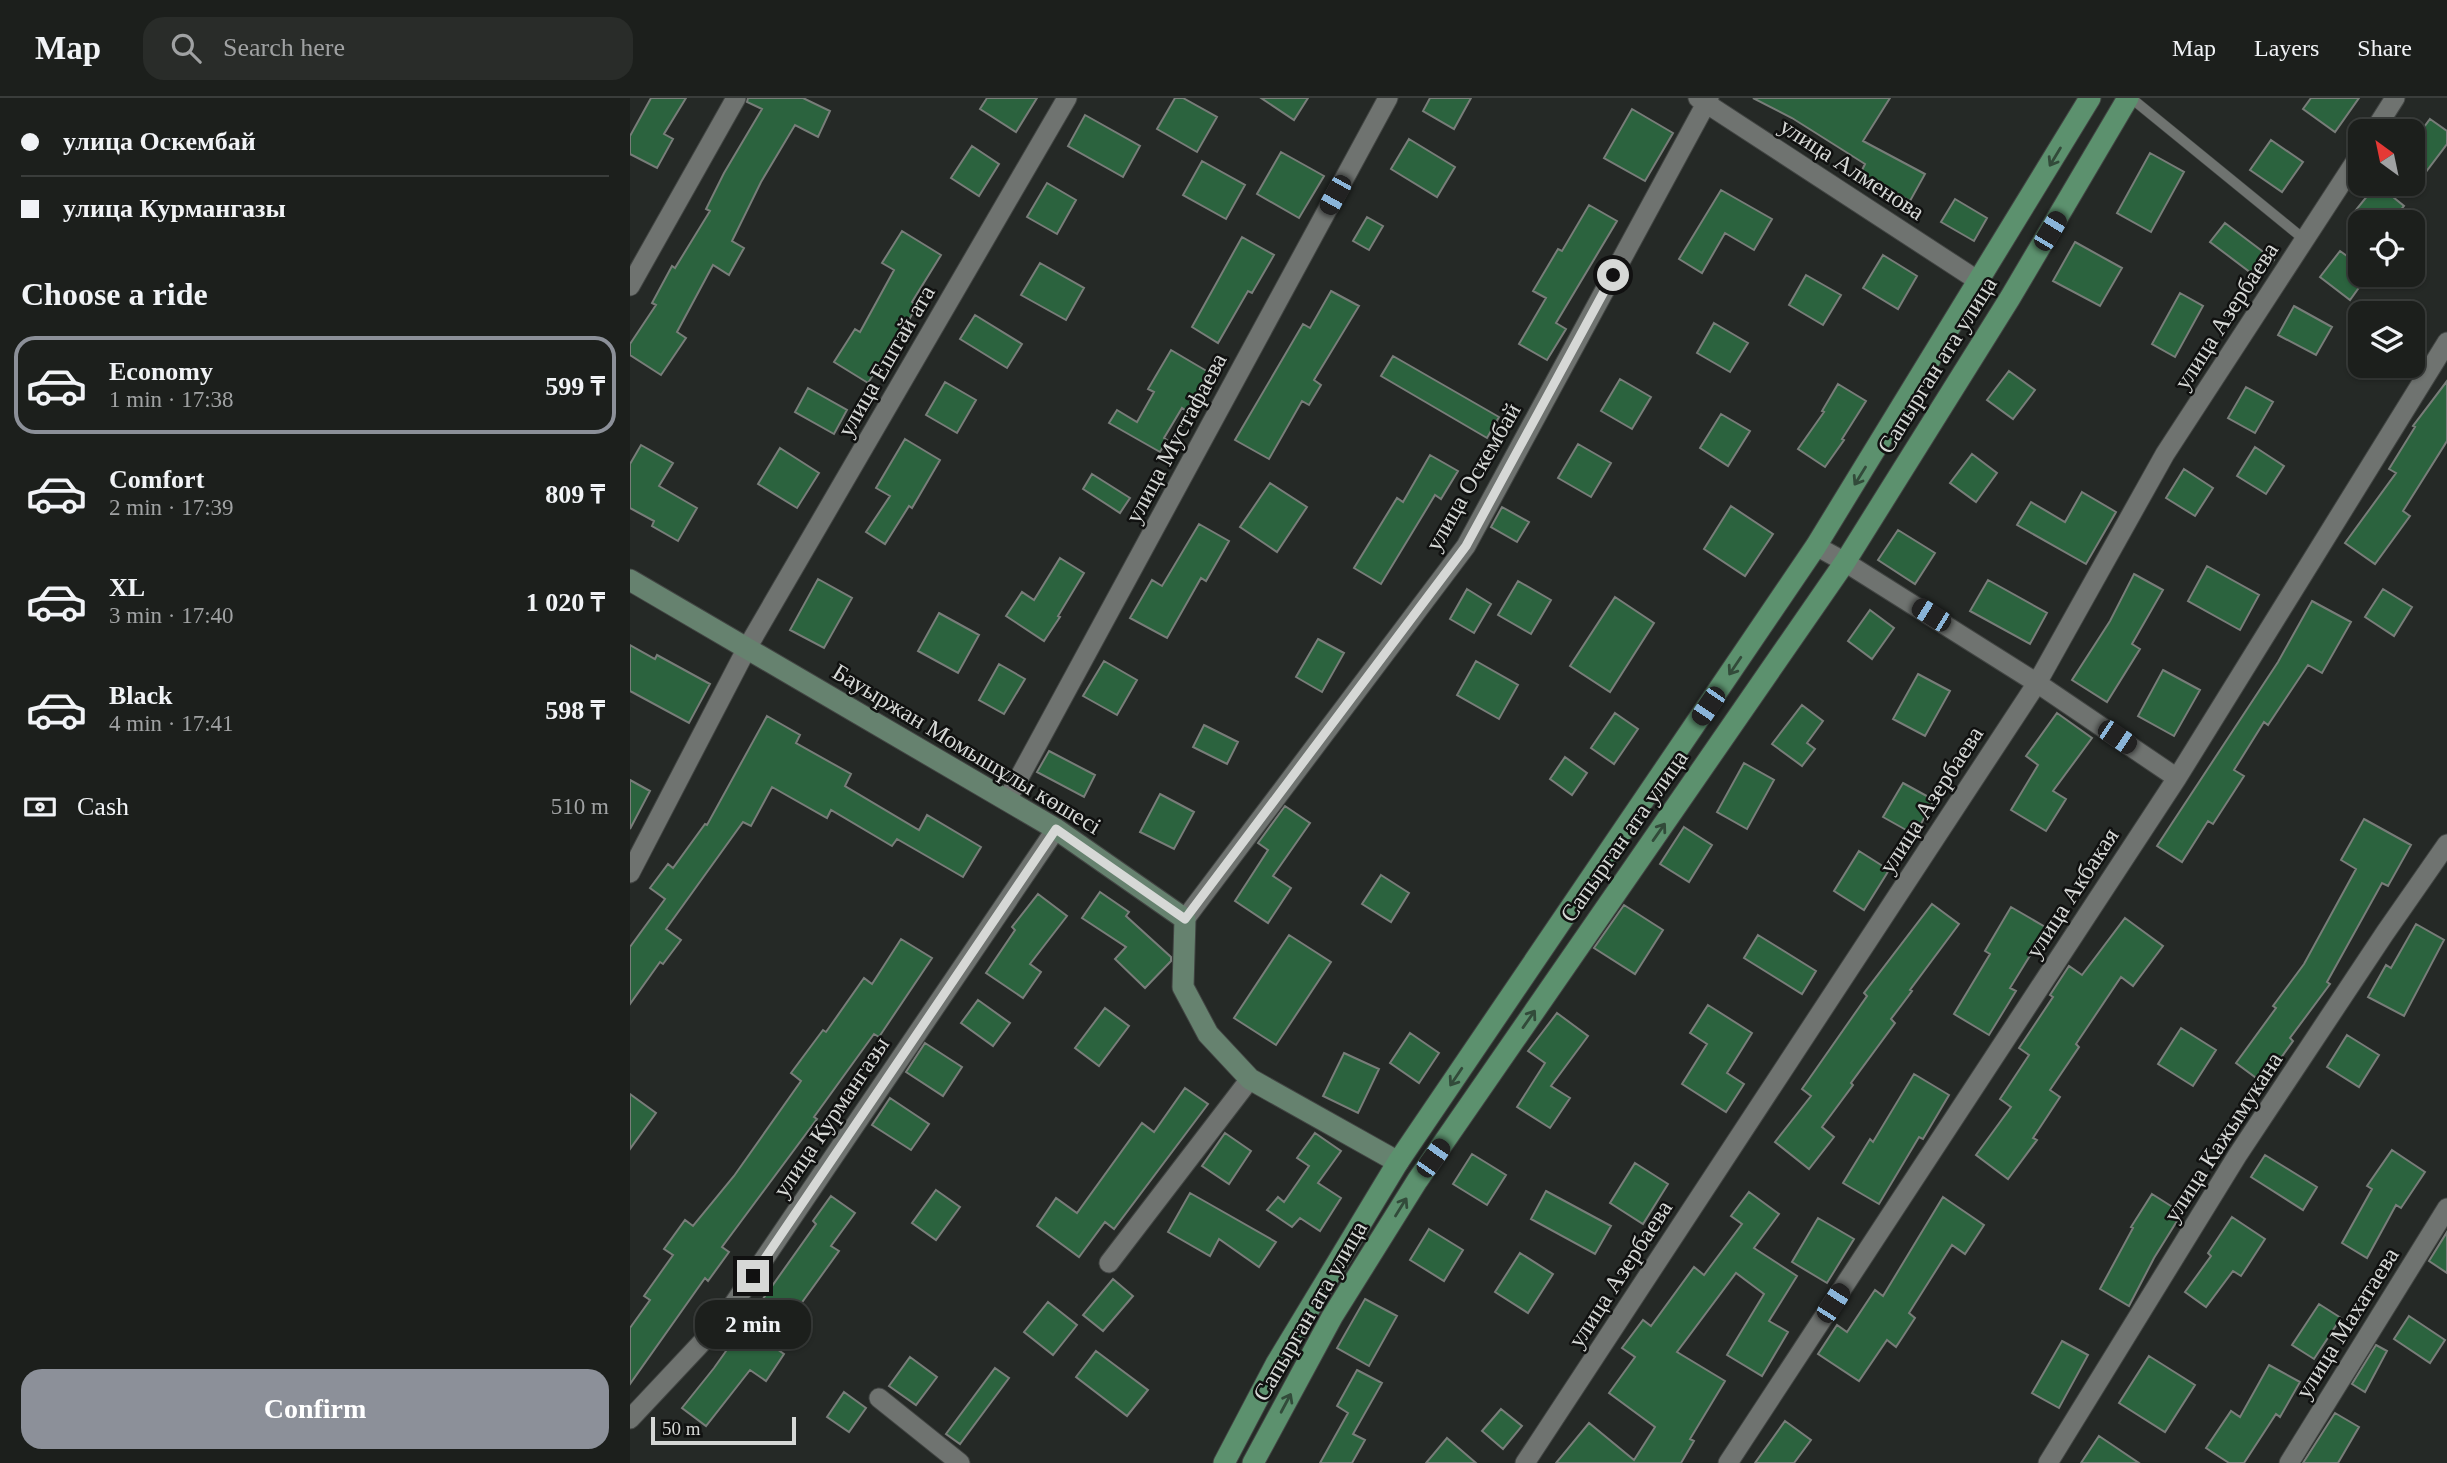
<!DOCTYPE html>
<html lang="en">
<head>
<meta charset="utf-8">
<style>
	:root { --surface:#1c1f1c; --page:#292c29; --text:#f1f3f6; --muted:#a0a2a3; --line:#3a3d3b; --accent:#8c9099 }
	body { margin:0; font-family:"Times New Roman",serif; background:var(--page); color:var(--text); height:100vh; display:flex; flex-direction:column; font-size:26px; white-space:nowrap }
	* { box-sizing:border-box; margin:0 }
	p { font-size:23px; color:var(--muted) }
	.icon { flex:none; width:38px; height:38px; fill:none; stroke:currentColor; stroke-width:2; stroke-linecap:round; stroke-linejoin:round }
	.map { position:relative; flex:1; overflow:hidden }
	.panel { display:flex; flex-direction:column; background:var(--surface); width:630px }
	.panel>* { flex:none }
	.top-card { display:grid; align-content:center; height:154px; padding:0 21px; background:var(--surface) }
	.needle { width:46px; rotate:327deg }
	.controls { position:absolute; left:1718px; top:21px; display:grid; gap:14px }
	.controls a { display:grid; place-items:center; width:77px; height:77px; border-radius:14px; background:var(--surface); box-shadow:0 2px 5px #0004,0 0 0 2px var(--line); font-size:35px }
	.scale { position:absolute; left:21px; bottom:18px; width:145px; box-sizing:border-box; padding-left:7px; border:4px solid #d6d8d6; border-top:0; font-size:19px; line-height:24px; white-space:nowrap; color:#d6d8d6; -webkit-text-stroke:5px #101110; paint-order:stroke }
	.end { position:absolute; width:32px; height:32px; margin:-16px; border:9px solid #d6d8d6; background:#111; box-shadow:0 0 0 4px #111 }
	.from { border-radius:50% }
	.bubble { position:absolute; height:49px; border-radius:21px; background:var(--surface); box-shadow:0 2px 5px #0004,0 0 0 2px var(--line); font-size:23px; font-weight:800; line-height:49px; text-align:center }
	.car { position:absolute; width:21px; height:42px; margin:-21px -10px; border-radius:9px; box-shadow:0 0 5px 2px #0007; background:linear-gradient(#222 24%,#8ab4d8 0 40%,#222 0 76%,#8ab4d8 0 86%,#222 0) }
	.top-card b { display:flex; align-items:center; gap:24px; height:66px; font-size:26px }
	.top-card b+b { border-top:2px solid var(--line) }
	.top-card i { width:18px; height:18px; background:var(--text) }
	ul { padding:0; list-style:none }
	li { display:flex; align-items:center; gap:21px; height:98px; margin:0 14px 10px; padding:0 7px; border:4px solid transparent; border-radius:21px }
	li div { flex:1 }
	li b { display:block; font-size:26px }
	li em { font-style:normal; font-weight:800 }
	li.current { border-color:var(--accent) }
	li>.icon { width:63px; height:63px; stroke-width:1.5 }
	h2 { padding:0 21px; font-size:32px; line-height:84px }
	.pay { display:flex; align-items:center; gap:18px; height:77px; padding:0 21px; font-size:26px }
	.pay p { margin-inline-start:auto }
	.cta { display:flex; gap:14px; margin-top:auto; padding:14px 21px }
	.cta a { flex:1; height:80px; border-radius:21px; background:var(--accent); color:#fff; font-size:28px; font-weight:800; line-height:80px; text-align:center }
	header { display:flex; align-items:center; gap:42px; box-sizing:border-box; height:98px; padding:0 35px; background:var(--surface); border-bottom:2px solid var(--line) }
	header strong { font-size:33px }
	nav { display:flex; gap:38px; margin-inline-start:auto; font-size:24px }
	.search { width:490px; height:63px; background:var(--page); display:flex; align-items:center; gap:18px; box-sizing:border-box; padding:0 24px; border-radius:21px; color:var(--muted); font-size:26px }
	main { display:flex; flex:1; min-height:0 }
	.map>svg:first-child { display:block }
	.building { fill:#2b633e; stroke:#787d79; stroke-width:2 }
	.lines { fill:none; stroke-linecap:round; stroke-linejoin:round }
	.lane-casing { stroke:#424543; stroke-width:11 }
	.street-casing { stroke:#424543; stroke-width:21 }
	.secondary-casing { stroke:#424543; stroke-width:23 }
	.primary-casing { stroke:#424543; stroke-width:23 }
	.lane { stroke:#6f7370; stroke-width:10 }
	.street { stroke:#6f7370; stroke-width:19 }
	.secondary { stroke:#66826f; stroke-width:21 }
	.primary { stroke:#5c916e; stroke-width:21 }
	.oneway { stroke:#324b3a }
	.route { stroke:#d6d8d6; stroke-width:9 }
	.labels { text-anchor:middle; stroke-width:5; stroke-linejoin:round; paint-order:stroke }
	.street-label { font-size:24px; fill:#d6d8d6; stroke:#101110 }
</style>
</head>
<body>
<header>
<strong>Map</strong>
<div class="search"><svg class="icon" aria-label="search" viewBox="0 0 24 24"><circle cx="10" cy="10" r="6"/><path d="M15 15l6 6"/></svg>Search here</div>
<nav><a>Map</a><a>Layers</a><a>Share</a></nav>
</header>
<main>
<section class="panel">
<div class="top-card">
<b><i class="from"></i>улица Оскембай</b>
<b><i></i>улица Курмангазы</b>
</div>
<h2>Choose a ride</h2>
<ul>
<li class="current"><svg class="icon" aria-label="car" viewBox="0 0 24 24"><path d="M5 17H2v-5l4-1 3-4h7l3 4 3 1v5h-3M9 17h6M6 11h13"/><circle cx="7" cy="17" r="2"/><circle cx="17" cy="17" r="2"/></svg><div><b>Economy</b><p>1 min · 17:38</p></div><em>599 ₸</em></li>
<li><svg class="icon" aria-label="car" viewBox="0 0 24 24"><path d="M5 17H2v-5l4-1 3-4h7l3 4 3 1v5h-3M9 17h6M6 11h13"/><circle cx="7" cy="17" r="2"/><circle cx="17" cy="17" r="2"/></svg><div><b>Comfort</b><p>2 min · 17:39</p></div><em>809 ₸</em></li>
<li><svg class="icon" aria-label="car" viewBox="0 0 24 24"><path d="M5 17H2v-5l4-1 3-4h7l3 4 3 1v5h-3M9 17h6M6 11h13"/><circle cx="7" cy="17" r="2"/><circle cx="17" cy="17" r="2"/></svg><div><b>XL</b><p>3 min · 17:40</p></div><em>1 020 ₸</em></li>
<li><svg class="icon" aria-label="car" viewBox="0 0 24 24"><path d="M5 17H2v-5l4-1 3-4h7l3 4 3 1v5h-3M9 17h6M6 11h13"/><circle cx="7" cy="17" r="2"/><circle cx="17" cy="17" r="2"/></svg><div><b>Black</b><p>4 min · 17:41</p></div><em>598 ₸</em></li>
</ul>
<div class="pay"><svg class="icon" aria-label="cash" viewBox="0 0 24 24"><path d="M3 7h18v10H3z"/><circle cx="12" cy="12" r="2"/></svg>Cash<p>510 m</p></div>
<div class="cta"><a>Confirm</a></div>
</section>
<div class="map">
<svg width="1817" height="1365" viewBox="0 0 1817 1365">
	<rect width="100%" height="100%" fill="#252926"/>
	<path class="building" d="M21,0H56L34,36L43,41L27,70L0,56V38Z
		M118,0H173L200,13L188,39L165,27L131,84L102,143L114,150L99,177L83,167L47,234L56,240L31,277L0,257V246L26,207L22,205L42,168L45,170L80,113L76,111L94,75L132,11L117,4Z
		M357,0H407L386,34L350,11Z
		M545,0H553L587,19L567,54L527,31Z
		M631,0H678L664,22Z
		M800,0H841L824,31L793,13Z
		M1123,0H1260L1233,43L1295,76L1280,103L1230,76L1235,66L1162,20Z
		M1681,0H1729L1705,34L1673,11Z
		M1002,11L1043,35L1015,83L974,60Z
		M455,17L510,48L493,79L438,48Z
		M1800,21L1817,33V46L1783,91V44Z
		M779,41L825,69L807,99L761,71Z
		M1641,42L1673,64L1652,94L1620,72Z
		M342,48L369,66L349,98L321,80Z
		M651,54L694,78L669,120L627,96Z
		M1520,55L1554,74L1521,134L1487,115Z
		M572,63L615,87L596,121L553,97Z
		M417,85L446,102L427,136L397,119Z
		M1747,86L1774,108L1761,124H1739L1725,113Z
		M1091,92L1142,121L1124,152L1095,135L1072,175L1049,161Z
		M1325,101L1357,120L1344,143L1311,124Z
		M959,107L987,123L926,225L936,231L917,262L889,246L916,200L903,193L928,151L932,153Z
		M737,119L753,128L739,152L723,143Z
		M1595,125L1644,162L1629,181L1580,144Z
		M272,133L311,157L282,204L287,207L269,241L267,240L238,285L204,264L225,231L230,234L264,172L252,165Z
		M612,139L644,157L622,195L618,193L588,245L562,229Z
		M1445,144L1492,170L1470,208L1423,183Z
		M1710,153L1731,168V177H1738L1720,202L1690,179Z
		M1253,157L1287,178L1268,211L1233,190Z
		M410,165L454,190L436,222L391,197Z
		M1176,177L1211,197L1193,227L1159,207Z
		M701,193L729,208L684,282L691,287L679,307L672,303L639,361L605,342L673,226L680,230Z
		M1550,195L1573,208L1545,259L1522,246Z
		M1664,208L1702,229L1686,257L1648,237Z
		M345,217L392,246L377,270L330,241Z
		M1084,225L1118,245L1100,274L1067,255Z
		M541,252L580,275L558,314L552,310L534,340L537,342L530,354L479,325L487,312L507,324L524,294L518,291Z
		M763,258L869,319L857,340L751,278Z
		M1379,273L1405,292L1383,321L1357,302Z
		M990,281L1021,299L1002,331L971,313Z
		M1817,283V343L1773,413L1780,418L1745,466L1715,445L1766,375L1759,371L1785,329L1783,328Z
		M315,284L346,302L327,335L296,317Z
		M1208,286L1236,303L1212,341L1214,342L1195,369L1168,351L1194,314L1192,313Z
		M1616,289L1643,304L1625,335L1598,320Z
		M178,290L217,312L204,336L165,314Z
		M1091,316L1120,333L1098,368L1070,350Z
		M275,341L310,362L282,410L279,408L255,446L236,434L260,398L246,390Z
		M948,346L981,365L961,399L928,380Z
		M11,347L43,365L29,388L67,410L48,443L22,428L24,423L0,410V366Z
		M1625,349L1654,368L1636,396L1607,378Z
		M150,350L189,375L167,410L128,386Z
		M1342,356L1367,375L1346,404L1320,385Z
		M800,357L828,373L811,401L805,397L751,486L724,470L767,400L773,404Z
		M1554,371L1583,390L1565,418L1536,400Z
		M462,376L500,400L490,415L453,391Z
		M640,385L677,409L647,454L610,429Z
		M1452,394L1486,414L1456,466L1387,427L1401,404L1435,424Z
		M1101,408L1143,436L1115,478L1074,451Z
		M872,409L899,424L887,444L861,429Z
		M569,426L599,443L576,483L571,480L537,540L500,520L522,482L532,488Z
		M1268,432L1305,455L1285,486L1248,462Z
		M430,460L454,475L428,518L430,519L414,543L376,518L392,494L404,502Z
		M1577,468L1629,497L1610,532L1558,503Z
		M1504,476L1533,492L1502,546L1510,551L1477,604L1442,582L1480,523Z
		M188,481L222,500L194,550L160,532Z
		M1358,482L1417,515L1400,546L1340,513Z
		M888,483L921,502L901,536L868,517Z
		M837,491L861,506L844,535L820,521Z
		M1753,491L1782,509L1764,538L1735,519Z
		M985,499L1024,525L980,594L940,568Z
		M1682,503L1721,524L1692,575L1678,567L1638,627L1634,624L1604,672L1614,678L1583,726L1578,723L1552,764L1527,748L1648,564Z
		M1240,512L1264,530L1242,561L1218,543Z
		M309,515L349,537L328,575L288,553Z
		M688,541L714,555L692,594L666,579Z
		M0,547L25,561L27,557L80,586L59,625L0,593Z
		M474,563L507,582L487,617L453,598Z
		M846,563L888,587L869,621L827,597Z
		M369,566L395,581L374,616L349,602Z
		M1533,572L1570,592L1544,638L1508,618Z
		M1288,576L1320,593L1295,638L1263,621Z
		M1172,607L1193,623L1177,645L1185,651L1172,668L1142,646Z
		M985,615L1008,631L984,666L961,650Z
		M1427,615L1462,640L1423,693L1436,701L1416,733L1381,712L1408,667L1396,658Z
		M137,618L170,637L166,645L221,676L215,688L289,732L297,717L351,749L333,779L267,741L262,748L201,712L197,720L142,689L121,728L113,724L36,831L51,842L33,866L30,864L0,906V849L35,801L20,790L38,766L43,770L75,726L77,727Z
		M574,627L608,644L597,666L563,649Z
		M419,653L465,677L454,699L407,674Z
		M935,659L957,675L942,697L920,681Z
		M1114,665L1144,682L1117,731L1087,714Z
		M0,682L20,693L0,731Z
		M1273,685L1304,702L1285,737L1253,719Z
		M530,696L564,714L544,751L510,734Z
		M655,708L680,725L643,778L661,790L638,825L605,803L638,752L628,745Z
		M1734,721L1781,747L1758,788L1752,785L1697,884L1700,886L1660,940L1663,943L1633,985L1606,965L1646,910L1643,908L1674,866L1726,771L1711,762Z
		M1054,729L1082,747L1059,784L1030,766Z
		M1229,753L1259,772L1234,812L1204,793Z
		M751,777L779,795L761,824L732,806Z
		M470,794L499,814L496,818L541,859V863L515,890L485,861L496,849L452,820Z
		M408,796L437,818L400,866L411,874L393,900L356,875L385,832L382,829Z
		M1302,806L1329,826L1280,892L1282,893L1261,921L1265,925L1221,985L1223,987L1192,1029L1204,1039L1179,1071L1145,1044L1181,998L1172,991L1237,898L1234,895Z
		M994,807L1033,832L1005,876L964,850Z
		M1381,809L1417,830L1380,890L1386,893L1359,937L1324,916L1360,856L1355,853Z
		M1495,820L1533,848L1503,888L1491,879L1446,946L1449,949L1420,992L1430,999L1403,1040L1407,1042L1378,1081L1346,1057L1381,1009L1370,1001L1399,957L1389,950L1423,899L1420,897L1439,868L1452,877Z
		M1786,826L1814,842L1774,918L1738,899L1756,867L1761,870Z
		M659,837L701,864L646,947L604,920Z
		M1128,837L1186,873L1172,896L1114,860Z
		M271,841L302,860L249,939L244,936L184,1019L187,1021L92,1149L99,1154L78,1183L75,1180L0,1286V1230L20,1202L14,1198L43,1157L34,1151L55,1122L63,1128L104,1078L171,983L161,975L193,932L196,934L234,880L242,886Z
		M348,902L380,925L363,948L331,925Z
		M1078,907L1122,935L1097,975L1114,986L1096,1014L1052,986L1077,946L1060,935Z
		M475,910L499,928L469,968L445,950Z
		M927,915L958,938L921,988L940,1000L920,1030L887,1009L915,965L898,953Z
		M1551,930L1586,952L1563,988L1528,966Z
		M780,935L809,955L789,985L760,965Z
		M1717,937L1749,957L1729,989L1697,969Z
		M295,945L332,969L313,998L276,974Z
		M714,955L749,971L728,1015L693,998Z
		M1284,976L1319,997L1293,1041L1289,1039L1249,1106L1213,1085L1240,1041L1243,1044Z
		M555,990L578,1006L484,1131L475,1124L449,1159L407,1128L426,1100L447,1115L512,1025L524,1034Z
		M0,996L26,1015L0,1051Z
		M260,1000L299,1026L281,1052L242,1027Z
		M595,1035L621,1053L599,1086L572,1068Z
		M685,1035L711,1053L688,1085L711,1100L690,1133L670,1120L662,1129L637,1112L648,1099L654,1104L679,1068L667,1060Z
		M1762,1052L1795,1074L1771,1110L1766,1107L1737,1160L1712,1145L1742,1091L1737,1088Z
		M842,1056L876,1077L857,1107L823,1086Z
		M1635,1057L1687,1089L1673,1112L1621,1079Z
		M1005,1065L1038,1086L1013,1126L980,1105Z
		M306,1092L330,1109L306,1142L282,1125Z
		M916,1093L981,1128L965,1156L901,1121Z
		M1119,1094L1149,1116L1124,1150L1167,1178L1139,1223L1158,1234L1132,1278L1097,1257L1134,1196L1106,1175L1047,1254L1095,1283L1060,1341L1064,1343L1051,1365H926L959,1325L1004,1362L1025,1329L979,1295L1005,1259L992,1250L1013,1222L1021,1228L1064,1169L1074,1177L1112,1126L1101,1118Z
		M560,1095L646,1144L629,1169L589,1141L580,1158L538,1134Z
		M1522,1096L1552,1115L1524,1160L1499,1208L1470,1191L1503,1130L1501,1129Z
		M201,1098L225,1115L201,1148L209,1153L168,1210L174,1214L147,1251L154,1256L136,1283L120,1272L76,1328L52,1310L84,1270L186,1126L183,1123Z
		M1313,1099L1354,1127L1335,1156L1322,1147L1279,1215L1285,1220L1266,1249L1257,1242L1229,1283L1188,1256L1207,1227L1217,1234L1245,1192L1253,1198Z
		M1602,1119L1635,1141L1611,1178L1603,1173L1576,1209L1555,1194L1581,1158L1578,1155Z
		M1188,1120L1224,1141L1197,1185L1162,1164Z
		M799,1131L833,1152L814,1183L780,1162Z
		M1817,1134V1175L1799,1163Z
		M890,1155L923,1176L898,1215L865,1194Z
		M483,1181L503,1198L473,1233L453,1217Z
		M735,1201L767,1218L739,1268L707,1250Z
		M418,1204L447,1227L423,1257L394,1234Z
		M1689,1206L1711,1220L1684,1261L1662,1247Z
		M1779,1218L1815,1242L1800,1265L1764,1241Z
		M1432,1243L1458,1257L1429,1310L1402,1295Z
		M1746,1247L1757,1253L1735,1294L1722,1286Z
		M466,1253L518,1292L497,1318L446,1279Z
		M1519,1258L1565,1287L1535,1334L1489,1305Z
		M280,1259L307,1279L286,1307L259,1288Z
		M1639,1267L1670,1284L1650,1319L1646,1316L1614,1365H1599L1576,1350L1601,1313L1610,1319Z
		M365,1270L379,1280L330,1346L316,1336Z
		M727,1272L752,1285L723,1336L735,1342L722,1365H690L718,1315L707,1308Z
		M214,1294L236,1310L219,1334L197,1319Z
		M871,1311L892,1328L873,1351L852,1333Z
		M1705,1315L1729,1329L1708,1365H1673Z
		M1155,1323L1181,1342L1164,1365H1125Z
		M1469,1338L1509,1365H1451Z
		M817,1340L846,1365H796Z"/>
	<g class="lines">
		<g class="lane-casing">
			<path id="lane" d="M1501,0L1675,142"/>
		</g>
		<g class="street-casing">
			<path id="street" d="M1068,0L1350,184
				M1744,33L1765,0
				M0,188L106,0
				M1186,448L1215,464L1407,585L1547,680
				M377,702L758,0
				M0,775L117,550L437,0
				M555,821L836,448L1079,0
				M479,1165L620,981
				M249,1300L330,1365
				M0,1321L92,1223L426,731
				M895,1365L1407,585L1535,356L1731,55
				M1098,1365L1547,680L1817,244
				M1418,1365L1607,1058L1755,835L1817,746
				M1659,1365L1817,1110"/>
		</g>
		<g class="secondary-casing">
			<path id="secondary" d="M0,482L426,731L555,821L553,889L578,936L620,981L768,1064"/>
		</g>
		<g class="primary-casing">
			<path id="primary" d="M594,1365L646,1266L768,1064L1186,448L1460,0
				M623,1365L702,1219L787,1083L1215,464L1380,200L1498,0"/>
		</g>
		<use href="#lane" class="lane"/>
		<use href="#street" class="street"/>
		<use href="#secondary" class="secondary"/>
		<use href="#primary" class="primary"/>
	</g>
	<defs><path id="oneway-shaft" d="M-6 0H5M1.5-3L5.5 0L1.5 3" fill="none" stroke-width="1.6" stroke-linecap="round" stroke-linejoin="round" transform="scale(1.75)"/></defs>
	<g class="oneway">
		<use href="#oneway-shaft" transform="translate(1425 59) rotate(121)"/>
		<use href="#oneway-shaft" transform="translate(1230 378) rotate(122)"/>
		<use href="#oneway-shaft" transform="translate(1105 568) rotate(124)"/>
		<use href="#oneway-shaft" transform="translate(1029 734) rotate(-55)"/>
		<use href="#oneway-shaft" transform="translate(899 921) rotate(-55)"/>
		<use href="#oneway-shaft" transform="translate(826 979) rotate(124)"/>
		<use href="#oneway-shaft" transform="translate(771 1109) rotate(-58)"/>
		<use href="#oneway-shaft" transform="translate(656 1305) rotate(-62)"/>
	</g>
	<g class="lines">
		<path class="route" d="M123,1178L426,731L555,821L836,448L983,177"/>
	</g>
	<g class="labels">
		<g class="street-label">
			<text transform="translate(1222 71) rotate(33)" y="8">улица Алменова</text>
			<text transform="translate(1596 218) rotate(-57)" y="8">улица Азербаева</text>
			<text transform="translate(256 263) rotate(-60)" y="8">улица Ештай ата</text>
			<text transform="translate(1307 267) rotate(-58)" y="8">Сапырган ата улица</text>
			<text transform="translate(546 340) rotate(-62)" y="8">улица Мустафаева</text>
			<text transform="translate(843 379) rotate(-60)" y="8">улица Оскембай</text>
			<text transform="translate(337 651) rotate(31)" y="8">Бауыржан Момышұлы көшесі</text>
			<text transform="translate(1301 702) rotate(-57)" y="8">улица Азербаева</text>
			<text transform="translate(994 738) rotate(-55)" y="8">Сапырган ата улица</text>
			<text transform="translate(1442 795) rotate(-57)" y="8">улица Акбакая</text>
			<text transform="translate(201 1019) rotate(-56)" y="8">улица Курмангазы</text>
			<text transform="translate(1593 1039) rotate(-57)" y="8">улица Кажымукана</text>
			<text transform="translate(990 1176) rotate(-57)" y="8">улица Азербаева</text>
			<text transform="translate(680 1213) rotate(-60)" y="8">Сапырган ата улица</text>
			<text transform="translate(1717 1225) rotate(-58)" y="8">улица Махатаева</text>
		</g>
	</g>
</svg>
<div class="controls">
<a><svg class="needle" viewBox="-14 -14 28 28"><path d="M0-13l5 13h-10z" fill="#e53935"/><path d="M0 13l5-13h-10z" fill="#a0a2a3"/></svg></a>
<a><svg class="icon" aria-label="locate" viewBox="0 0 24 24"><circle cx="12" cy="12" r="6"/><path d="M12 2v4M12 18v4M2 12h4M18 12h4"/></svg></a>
<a><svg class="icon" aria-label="layers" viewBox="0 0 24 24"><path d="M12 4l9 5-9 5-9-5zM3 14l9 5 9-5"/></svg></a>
</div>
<div class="scale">50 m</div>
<i class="end from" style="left:983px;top:177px"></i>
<i class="end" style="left:123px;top:1178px"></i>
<div class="bubble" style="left:65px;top:1202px;width:116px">2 min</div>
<i class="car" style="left:705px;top:97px;rotate:209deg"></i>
<i class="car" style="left:1420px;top:133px;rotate:31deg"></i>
<i class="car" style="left:1301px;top:517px;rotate:302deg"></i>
<i class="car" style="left:1078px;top:608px;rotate:214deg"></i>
<i class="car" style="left:1487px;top:639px;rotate:124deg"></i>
<i class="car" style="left:803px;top:1060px;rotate:35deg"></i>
<i class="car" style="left:1203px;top:1205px;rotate:33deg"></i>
</div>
</main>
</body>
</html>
